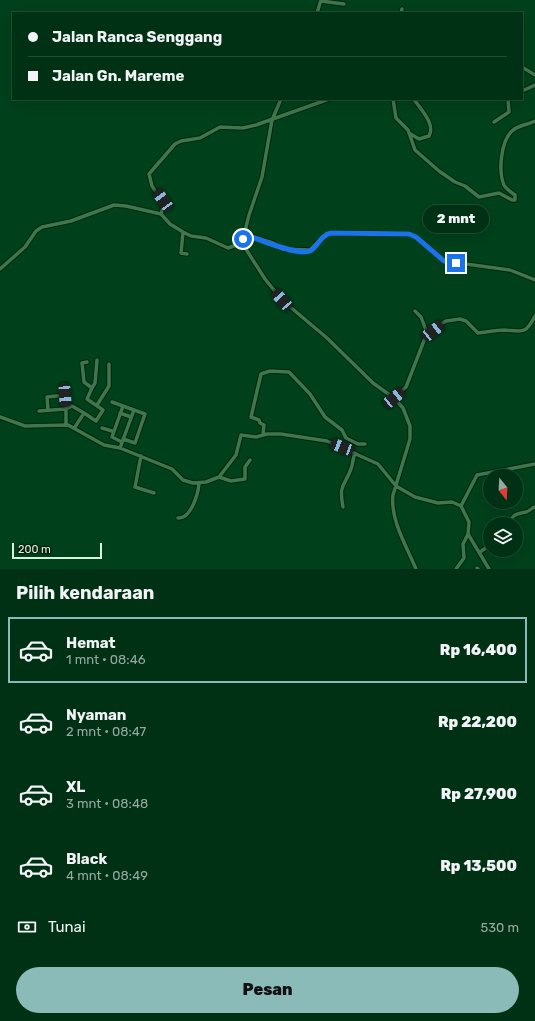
<!DOCTYPE html>
<html lang="id">
<head>
<meta charset="utf-8">
<style>
	:root { --surface:#003114; --page:#0a391d; --text:#f1f3f6; --muted:#95a9a0; --line:#224c34; --accent:#8bbbb9 }
	body { margin:0; font-family:Rubik,sans-serif; background:var(--page); color:var(--text); height:100vh; display:flex; flex-direction:column; font-size:15px; white-space:nowrap }
	* { box-sizing:border-box; margin:0 }
	p { font-size:13px; color:var(--muted) }
	.icon { flex:none; width:22px; height:22px; fill:none; stroke:currentColor; stroke-width:2; stroke-linecap:round; stroke-linejoin:round }
	.map { position:relative; height:569px; overflow:hidden }
	.details { display:flex; flex-direction:column; background:var(--surface); flex:1 }
	.details>* { flex:none }
	.top-card { position:absolute; left:12px; top:12px; width:511px; height:88px; border-radius:0px; box-shadow:0 4px 16px #0002,0 0 0 1px var(--line); display:grid; align-content:center; height:88px; padding:0 16px; background:var(--surface) }
	.needle { width:26px; rotate:162deg }
	.buttons { position:absolute; left:483px; top:469px; display:grid; gap:8px }
	.buttons a { display:grid; place-items:center; width:40px; height:40px; border-radius:50%; background:var(--surface); box-shadow:0 4px 16px #0002,0 0 0 1px var(--line); font-size:20px }
	.scale { position:absolute; left:12px; bottom:10px; width:90px; box-sizing:border-box; padding-left:4px; border:2px solid #d6f3db; border-top:0; font-size:11px; line-height:14px; white-space:nowrap; color:#d6f3db; -webkit-text-stroke:3px #0b2211; paint-order:stroke }
	.end { position:absolute; width:18px; height:18px; margin:-9px; border:5px solid #1a73e8; background:#fff; box-shadow:0 0 0 2px #fff }
	.from { border-radius:50% }
	.bubble { position:absolute; height:28px; border-radius:14px; background:var(--surface); box-shadow:0 4px 16px #0002,0 0 0 1px var(--line); font-size:13px; font-weight:800; line-height:28px; text-align:center }
	.car { position:absolute; width:12px; height:24px; margin:-12px -6px; border-radius:5px; box-shadow:0 0 3px 1px #0007; background:linear-gradient(#222 24%,#8ab4d8 0 40%,#222 0 76%,#8ab4d8 0 86%,#222 0) }
	.top-card b { display:flex; align-items:center; gap:14px; height:38px; font-size:15px }
	.top-card b+b { border-top:1px solid var(--line) }
	.top-card i { width:10px; height:10px; background:var(--text) }
	ul { padding:0; list-style:none }
	li { display:flex; align-items:center; gap:12px; height:66px; margin:0 8px 6px; padding:0 8px; border:2px solid transparent; border-radius:0px }
	li div { flex:1 }
	li b { display:block; font-size:15px }
	li em { font-style:normal; font-weight:800 }
	li.current { border-color:var(--accent) }
	li>.icon { width:36px; height:36px; stroke-width:1.5 }
	h2 { padding:0 16px; font-size:18px; line-height:48px }
	.pay { display:flex; align-items:center; gap:10px; height:44px; padding:0 16px; font-size:15px }
	.pay p { margin-inline-start:auto }
	.action { display:flex; gap:8px; margin-top:auto; padding:8px 16px }
	.action a { flex:1; height:46px; border-radius:24px; background:var(--accent); color:#111; font-size:16px; font-weight:800; line-height:46px; text-align:center }
	.map>svg:first-child { display:block }
	.lines { fill:none; stroke-linecap:round; stroke-linejoin:round }
	.minor-casing { stroke:#05230f; stroke-width:5.5 }
	.minor { stroke:#3f774d; stroke-width:3.5 }
	.route { stroke:#1a73e8; stroke-width:5 }
</style>
</head>
<body>
<div class="map">
<svg width="535" height="569" viewBox="0 0 535 569">
	<rect width="100%" height="100%" fill="#00411b"/>
	<g class="lines">
		<g class="minor-casing">
			<path id="minor" d="M321,1L344,4
				M317,13L321,0
				M401,13L402,9
				M522,67L535,75
				M522,91L535,85
				M281,99L272,120L262,177L249,215L242,243L265,279L282,300L327,338L373,383L394,398L403,408L410,426V439L393,495C390,520 407,547 416,569
				M393,99L396,118L408,130L415,150L439,171L455,182L465,186L479,197L499,193L512,200H515V195C511,192 506,189 504,185C498,171 501,141 512,131C518,125 528,125 535,121
				M494,122L509,112L508,99
				M409,133L419,139L429,136C436,124 420,109 414,99
				M161,214L170,224L183,232L191,236L206,238L228,248L242,243
				M183,232L181,253L187,254
				M244,234L273,243L282,249L310,250L324,236L331,233L409,234L416,237L444,261L510,270L535,280
				M0,269L25,247L36,231L42,227L71,221L114,205L126,206L161,214L164,204L152,186L149,174L175,144L181,141L200,138L220,127L243,128L256,125L329,99
				M415,311L421,317L427,333
				M92,388L95,383L97,360
				M394,398L406,387L427,333L446,321L460,319L466,321L478,333C487,332 496,330 504,330C523,331 525,335 535,316
				M112,402L123,406
				M97,405L109,386V364
				M48,410L47,397L65,395
				M39,411L66,409L72,406L84,413
				M120,413L131,417
				M0,417L25,426L68,425L104,445L120,448L172,469L183,480L193,483L206,482L219,477L236,455L241,435L256,437L267,434H281L327,441L378,464L396,486L415,497L438,503L452,502L461,506L469,522L468,534L489,569
				M66,424V389
				M75,427L84,413L96,421L103,410L87,399L92,388L84,382L82,363L87,362
				M102,428L112,431
				M263,435L264,425L260,423L259,420L251,417L261,374L270,371L289,372L310,394L325,417L342,430L346,438L358,444H365
				M122,442L112,437L123,406L134,410
				M120,448L134,410L145,414L135,443L123,439
				M141,456L135,487L154,493
				M219,477L231,481L245,479V467L250,460
				M461,506L477,475L535,464
				M343,507C338,482 346,486 352,466C353,461 353,458 355,453
				M178,518C191,519 198,494 199,484
				M509,524C512,514 517,514 526,512C530,511 531,508 535,507
				M480,552L490,545
				M477,568L478,569
				M456,569L464,558L463,544L468,534"/>
		</g>
		<use href="#minor" class="minor"/>
	</g>
	<g class="lines">
		<path class="route" d="M243,239L244,234C258,239 297,256 310,251C318,247 320,235 331,233L409,234L416,237L444,261L456,263"/>
	</g>
</svg>
<div class="buttons">
<a><svg class="needle" viewBox="-14 -14 28 28"><path d="M0-13l5 13h-10z" fill="#e53935"/><path d="M0 13l5-13h-10z" fill="#95a9a0"/></svg></a>
<a><svg class="icon" aria-label="layers" viewBox="0 0 24 24"><path d="M12 4l9 5-9 5-9-5zM3 14l9 5 9-5"/></svg></a>
</div>
<div class="scale">200 m</div>
<i class="end from" style="left:243px;top:239px"></i>
<i class="end" style="left:456px;top:263px"></i>
<div class="bubble" style="left:423px;top:205px;width:66px">2 mnt</div>
<i class="car" style="left:163px;top:200px;rotate:324deg"></i>
<i class="car" style="left:282px;top:300px;rotate:318deg"></i>
<i class="car" style="left:433px;top:331px;rotate:52deg"></i>
<i class="car" style="left:65px;top:395px;rotate:176deg"></i>
<i class="car" style="left:394px;top:398px;rotate:51deg"></i>
<i class="car" style="left:342px;top:447px;rotate:291deg"></i>
<div class="top-card">
<b><i class="from"></i>Jalan Ranca Senggang</b>
<b><i></i>Jalan Gn. Mareme</b>
</div>
</div>
<section class="details">
<h2>Pilih kendaraan</h2>
<ul>
<li class="current"><svg class="icon" aria-label="car" viewBox="0 0 24 24"><path d="M5 17H2v-5l4-1 3-4h7l3 4 3 1v5h-3M9 17h6M6 11h13"/><circle cx="7" cy="17" r="2"/><circle cx="17" cy="17" r="2"/></svg><div><b>Hemat</b><p>1 mnt · 08:46</p></div><em>Rp 16,400</em></li>
<li><svg class="icon" aria-label="car" viewBox="0 0 24 24"><path d="M5 17H2v-5l4-1 3-4h7l3 4 3 1v5h-3M9 17h6M6 11h13"/><circle cx="7" cy="17" r="2"/><circle cx="17" cy="17" r="2"/></svg><div><b>Nyaman</b><p>2 mnt · 08:47</p></div><em>Rp 22,200</em></li>
<li><svg class="icon" aria-label="car" viewBox="0 0 24 24"><path d="M5 17H2v-5l4-1 3-4h7l3 4 3 1v5h-3M9 17h6M6 11h13"/><circle cx="7" cy="17" r="2"/><circle cx="17" cy="17" r="2"/></svg><div><b>XL</b><p>3 mnt · 08:48</p></div><em>Rp 27,900</em></li>
<li><svg class="icon" aria-label="car" viewBox="0 0 24 24"><path d="M5 17H2v-5l4-1 3-4h7l3 4 3 1v5h-3M9 17h6M6 11h13"/><circle cx="7" cy="17" r="2"/><circle cx="17" cy="17" r="2"/></svg><div><b>Black</b><p>4 mnt · 08:49</p></div><em>Rp 13,500</em></li>
</ul>
<div class="pay"><svg class="icon" aria-label="cash" viewBox="0 0 24 24"><path d="M3 7h18v10H3z"/><circle cx="12" cy="12" r="2"/></svg>Tunai<p>530 m</p></div>
<div class="action"><a>Pesan</a></div>
</section>
</body>
</html>
